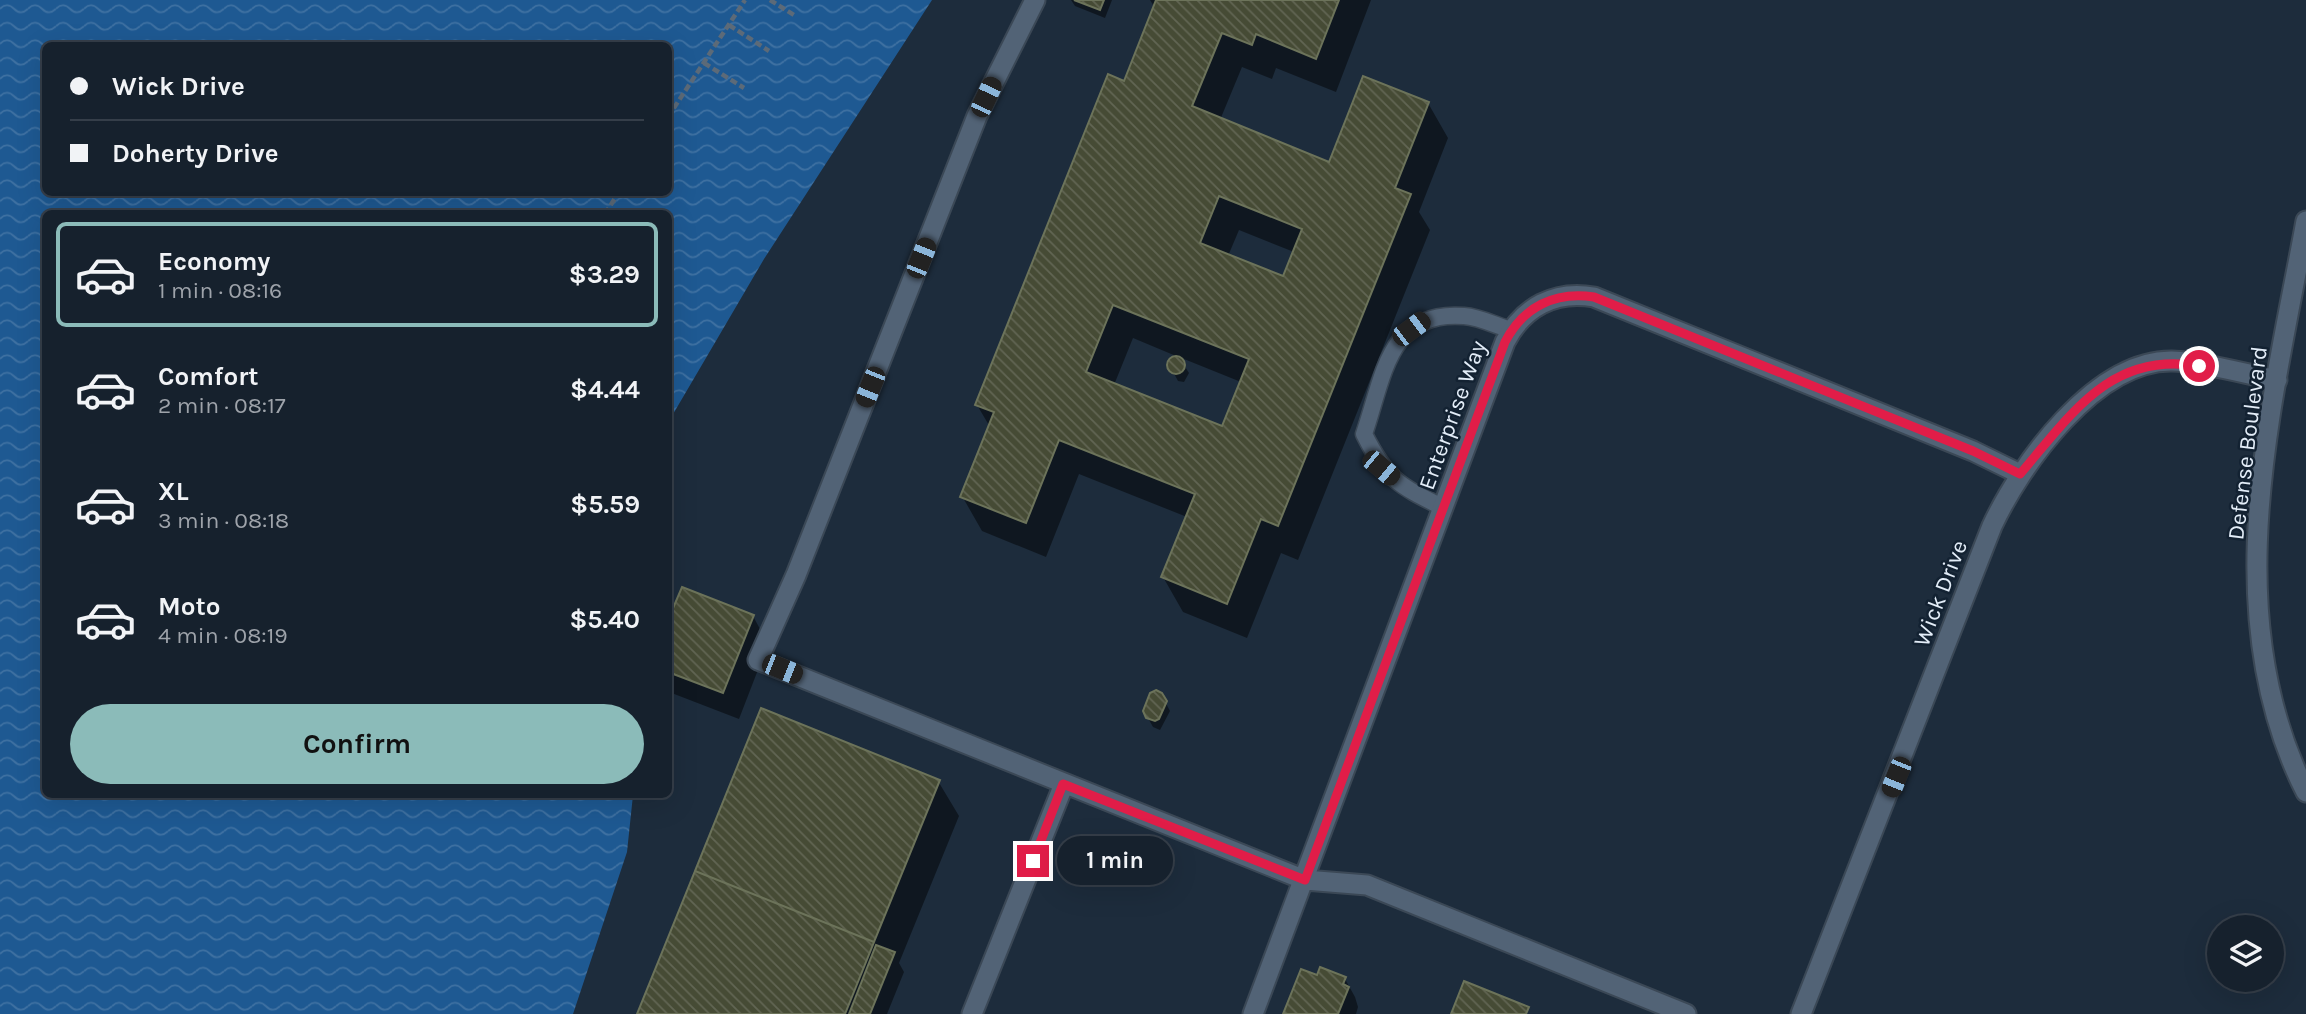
<!DOCTYPE html>
<html lang="en">
<head>
<meta charset="utf-8">
<style>
	:root { --surface:#16212d; --page:#1f2935; --text:#f1f3f6; --muted:#9ea3aa; --line:#353e49; --accent:#8bbbb9 }
	body { margin:0; font-family:Karla,sans-serif; background:var(--page); color:var(--text); height:100vh; display:flex; flex-direction:column; font-size:26px; white-space:nowrap }
	* { box-sizing:border-box; margin:0 }
	p { font-size:23px; color:var(--muted) }
	.icon { flex:none; width:38px; height:38px; fill:none; stroke:currentColor; stroke-width:2; stroke-linecap:round; stroke-linejoin:round }
	.map { position:relative; flex:1; overflow:hidden }
	.details { position:absolute; left:42px; top:210px; width:630px; height:588px; display:flex; flex-direction:column; background:var(--surface); border-radius:10px; box-shadow:0 7px 28px #0002,0 0 0 2px var(--line) }
	.details>* { flex:none }
	.guide { position:absolute; left:42px; top:42px; width:630px; height:154px; border-radius:10px; box-shadow:0 7px 28px #0002,0 0 0 2px var(--line); display:grid; align-content:center; height:154px; padding:0 28px; background:var(--surface) }
	.buttons { position:absolute; left:2207px; top:915px; display:grid; gap:14px }
	.buttons a { display:grid; place-items:center; width:77px; height:77px; border-radius:50%; background:var(--surface); box-shadow:0 7px 28px #0002,0 0 0 2px var(--line); font-size:35px }
	.end { position:absolute; width:32px; height:32px; margin:-16px; border:9px solid #e11d48; background:#fff; box-shadow:0 0 0 4px #fff }
	.from { border-radius:50% }
	.bubble { position:absolute; height:49px; border-radius:24px; background:var(--surface); box-shadow:0 7px 28px #0002,0 0 0 2px var(--line); font-size:23px; font-weight:700; line-height:49px; text-align:center }
	.car { position:absolute; width:21px; height:42px; margin:-21px -10px; border-radius:9px; box-shadow:0 0 5px 2px #0007; background:linear-gradient(#222 24%,#8ab4d8 0 40%,#222 0 76%,#8ab4d8 0 86%,#222 0) }
	.guide b { display:flex; align-items:center; gap:24px; height:66px; font-size:26px }
	.guide b+b { border-top:2px solid var(--line) }
	.guide i { width:18px; height:18px; background:var(--text) }
	ul { padding:12px 0 0; list-style:none }
	li { display:flex; align-items:center; gap:21px; height:105px; margin:0 14px 10px; padding:0 14px; border:4px solid transparent; border-radius:10px }
	li div { flex:1 }
	li b { display:block; font-size:26px }
	li em { font-style:normal; font-weight:700 }
	li.selected { border-color:var(--accent) }
	li>.icon { width:63px; height:63px; stroke-width:1.5 }
	.primary-button { display:flex; gap:14px; margin-top:auto; padding:14px 28px }
	.primary-button a { flex:1; height:80px; border-radius:42px; background:var(--accent); color:#111; font-size:28px; font-weight:700; line-height:80px; text-align:center }
	.map>svg:first-child { display:block }
	.water { fill:url(#water-waves); fill-rule:evenodd }
	.shadow { fill:#0007; fill-rule:evenodd }
	.building { fill:url(#building-back-hatch); stroke:#6c735a; stroke-width:2; fill-rule:evenodd }
	.lines { fill:none; stroke-linecap:round; stroke-linejoin:round }
	.service-casing { stroke:#3b4856; stroke-width:19 }
	.minor-casing { stroke:#3b4856; stroke-width:23 }
	.tertiary-casing { stroke:#3b4856; stroke-width:23 }
	.path { stroke:#5c6a78; stroke-width:4.5; stroke-dasharray:7 3.5; stroke-linecap:butt }
	.service { stroke:#526376; stroke-width:16 }
	.minor { stroke:#526376; stroke-width:19 }
	.tertiary { stroke:#526376; stroke-width:19 }
	.route { stroke:#e11d48; stroke-width:9 }
	.labels { text-anchor:middle; stroke-width:5; stroke-linejoin:round; paint-order:stroke }
	.street-label { font-size:23px; fill:#e3edf8; stroke:#132232 }
</style>
</head>
<body>
<div class="map">
<svg width="2306" height="1014" viewBox="0 0 2306 1014">
	<defs>
		<pattern id="water-waves" width="16" height="10" patternUnits="userSpaceOnUse" patternTransform="scale(1.75)"><rect width="16" height="10" fill="#1e5992"/><path d="M0 5q4-4 8 0t8 0" fill="none" stroke="#3f71a2"/></pattern>
		<pattern id="building-back-hatch" width="6" height="6" patternUnits="userSpaceOnUse" patternTransform="scale(1.75)"><rect width="6" height="6" fill="#464b35"/><path d="M-1 5l2 2M0 0l6 6M5-1l2 2" fill="none" stroke="#616553"/></pattern>
	</defs>
	<rect width="100%" height="100%" fill="#1d2c3c"/>
	<path class="water" d="M0,0H932L764,259L669,421L668,214H46V794L633,795L627,852L573,1014H0ZM46,46H668V192H46Z"/>
	<path class="shadow" d="M1071,0H1112L1105,18L1075,6Z
		M1150,0H1371L1336,92L1276,68L1272,79L1242,67L1220,120L1330,164L1428,103L1448,138L1419,212L1430,230L1298,560L1281,553L1247,638L1183,612L1163,577L1187,517L1079,474L1046,557L982,531L962,496L990,427L977,405L1125,83L1155,8ZM1239,230L1294,252L1284,278L1228,256ZM1133,338L1176,356L1170,366L1178,381L1184,382L1189,373L1179,357L1241,382L1223,428L1114,385Z
		M753,616L768,644L739,719L669,692L668,625Z
		M1161,694L1170,711L1160,730L1153,727L1148,718Z
		M938,781L959,816L899,963L904,972L887,1014H639Z
		M1318,977L1345,979L1355,997L1358,1007L1356,1014H1285Z"/>
	<path class="building" d="M1074,0H1104L1100,10Z
		M1156,0H1339L1316,59L1256,34L1252,45L1222,33L1192,106L1329,162L1363,76L1429,102L1395,188L1411,194L1278,526L1261,519L1227,604L1161,577L1195,494L1059,440L1026,523L960,497L994,412L975,405L1108,74L1124,81ZM1219,196L1302,229L1283,276L1200,243ZM1113,305L1249,359L1222,426L1086,372Z
		M1167 365a9 9 0 1 1 18 0a9 9 0 1 1-18 0Z
		M682,587L754,615L723,693L668,672V620Z
		M1156,690L1162,693L1167,701L1159,719L1155,721L1146,718L1143,711L1150,693Z
		M761,708L940,780L874,942L695,871Z
		M695,871L874,942L845,1014H637Z
		M876,945L895,952L870,1014H849Z
		M1320,967L1346,977L1343,984L1349,987L1338,1014H1283L1301,969L1317,975Z
		M1464,981L1529,1007L1526,1014H1451Z"/>
	<g class="lines">
		<g class="service-casing">
			<path id="service" d="M1444,508C1398,485 1387,480 1364,434C1384,376 1388,310 1464,316C1480,317 1497,326 1511,330"/>
		</g>
		<g class="minor-casing">
			<path id="minor" d="M1035,0L977,116L796,575L758,660L1305,880L1367,885L1686,1014
				M972,1014L1064,784
				M1253,1014L1505,342C1523,307 1555,290 1594,297L1973,451L2020,474
				M1801,1014L1992,526C2021,464 2095,360 2172,361C2205,362 2245,374 2277,380"/>
		</g>
		<g class="tertiary-casing">
			<path id="tertiary" d="M2306,221C2272,407 2215,613 2306,792"/>
		</g>
		<path class="path" d="M770,0L794,15
			M729,25L769,51
			M704,63L744,88
			M668,117L745,0
			M605,214L619,192"/>
		<use href="#service" class="service"/>
		<use href="#minor" class="minor"/>
		<use href="#tertiary" class="tertiary"/>
	</g>
	<g class="lines">
		<path class="route" d="M1033,861L1063,784L1305,880L1505,342C1523,307 1555,291 1594,297L1973,451L2020,474C2071,415 2110,351 2199,366"/>
	</g>
	<g class="labels">
		<g class="street-label">
			<text transform="translate(1452 415) rotate(-70)" y="8">Enterprise Way</text>
			<text transform="translate(2247 443) rotate(-83)" y="8">Defense Boulevard</text>
			<text transform="translate(1940 593) rotate(-69)" y="8">Wick Drive</text>
		</g>
	</g>
</svg>
<div class="buttons">
<a><svg class="icon" aria-label="layers" viewBox="0 0 24 24"><path d="M12 4l9 5-9 5-9-5zM3 14l9 5 9-5"/></svg></a>
</div>
<i class="end from" style="left:2199px;top:366px"></i>
<i class="end" style="left:1033px;top:861px"></i>
<div class="bubble" style="left:1057px;top:836px;width:116px">1 min</div>
<i class="car" style="left:986px;top:97px;rotate:25deg"></i>
<i class="car" style="left:921px;top:258px;rotate:22deg"></i>
<i class="car" style="left:1411px;top:329px;rotate:53deg"></i>
<i class="car" style="left:870px;top:387px;rotate:202deg"></i>
<i class="car" style="left:1381px;top:468px;rotate:130deg"></i>
<i class="car" style="left:782px;top:669px;rotate:112deg"></i>
<i class="car" style="left:1896px;top:777px;rotate:202deg"></i>
<div class="guide">
<b><i class="from"></i>Wick Drive</b>
<b><i></i>Doherty Drive</b>
</div>
<section class="details">
<ul>
<li class="selected"><svg class="icon" aria-label="car" viewBox="0 0 24 24"><path d="M5 17H2v-5l4-1 3-4h7l3 4 3 1v5h-3M9 17h6M6 11h13"/><circle cx="7" cy="17" r="2"/><circle cx="17" cy="17" r="2"/></svg><div><b>Economy</b><p>1 min · 08:16</p></div><em>$3.29</em></li>
<li><svg class="icon" aria-label="car" viewBox="0 0 24 24"><path d="M5 17H2v-5l4-1 3-4h7l3 4 3 1v5h-3M9 17h6M6 11h13"/><circle cx="7" cy="17" r="2"/><circle cx="17" cy="17" r="2"/></svg><div><b>Comfort</b><p>2 min · 08:17</p></div><em>$4.44</em></li>
<li><svg class="icon" aria-label="car" viewBox="0 0 24 24"><path d="M5 17H2v-5l4-1 3-4h7l3 4 3 1v5h-3M9 17h6M6 11h13"/><circle cx="7" cy="17" r="2"/><circle cx="17" cy="17" r="2"/></svg><div><b>XL</b><p>3 min · 08:18</p></div><em>$5.59</em></li>
<li><svg class="icon" aria-label="car" viewBox="0 0 24 24"><path d="M5 17H2v-5l4-1 3-4h7l3 4 3 1v5h-3M9 17h6M6 11h13"/><circle cx="7" cy="17" r="2"/><circle cx="17" cy="17" r="2"/></svg><div><b>Moto</b><p>4 min · 08:19</p></div><em>$5.40</em></li>
</ul>
<div class="primary-button"><a>Confirm</a></div>
</section>
</div>
</body>
</html>
